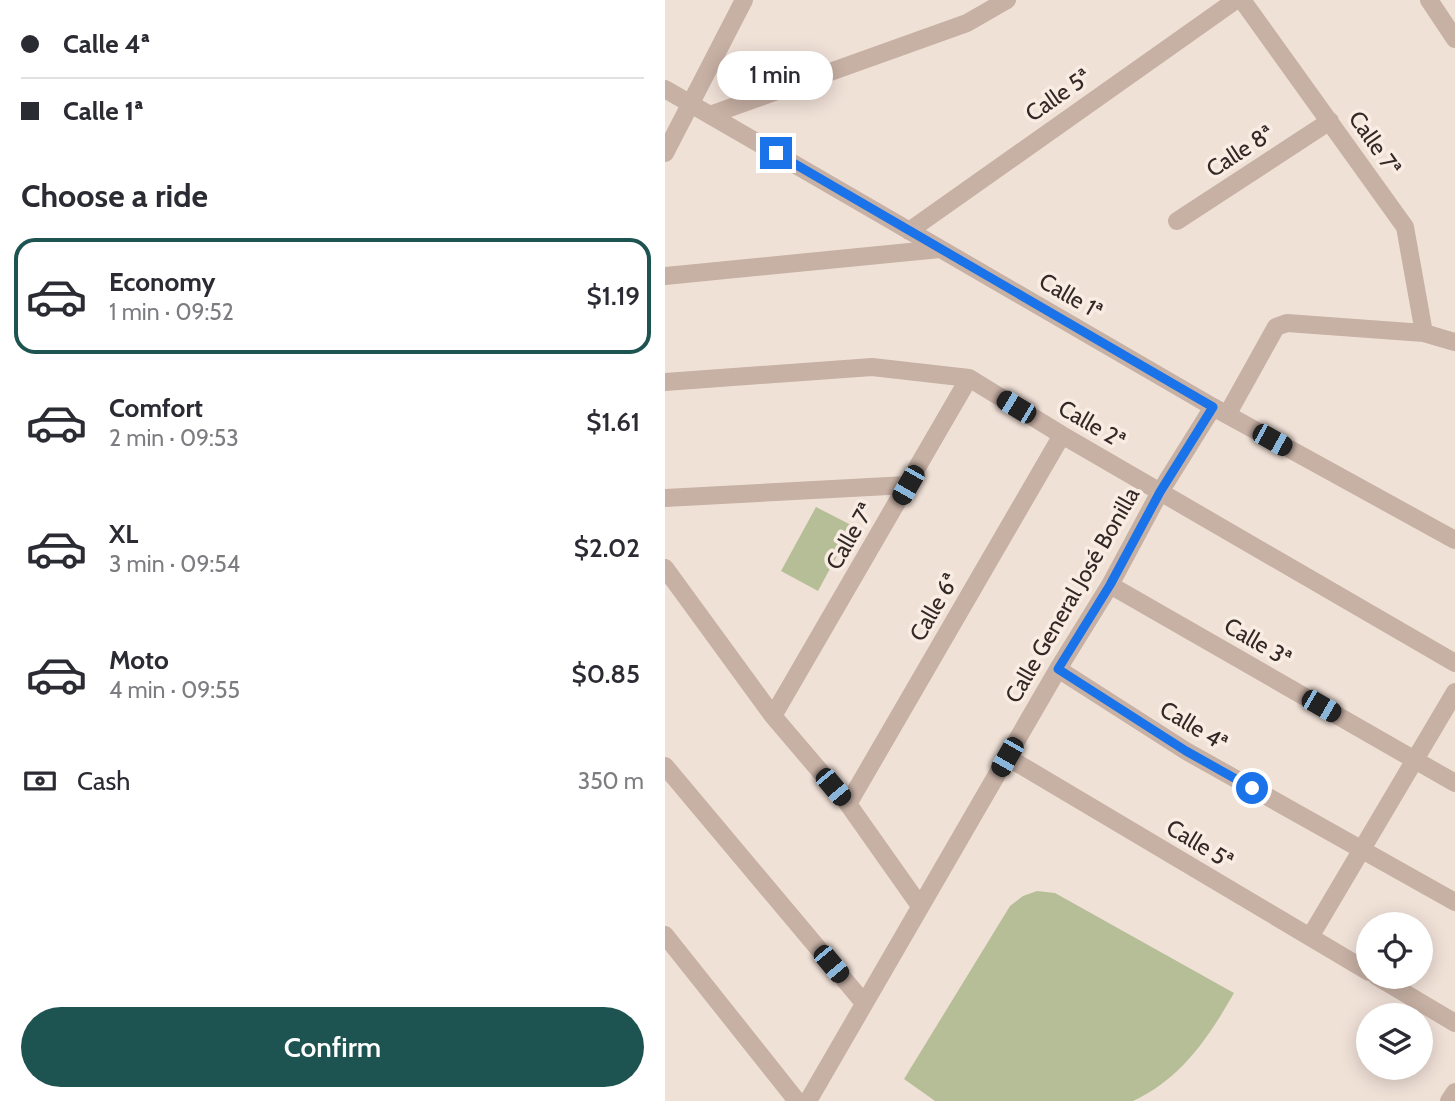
<!DOCTYPE html>
<html lang="en">
<head>
<meta charset="utf-8">
<style>
	:root { --surface:#fff; --page:#f7f7f7; --text:#2b2b33; --muted:#7c7c81; --line:#e1e1e2; --accent:#1d5350 }
	body { margin:0; font-family:Cabin,sans-serif; background:var(--page); color:var(--text); height:100vh; display:flex; flex-direction:column; font-size:26px; white-space:nowrap }
	* { box-sizing:border-box; margin:0 }
	p { font-size:23px; color:var(--muted) }
	.icon { flex:none; width:38px; height:38px; fill:none; stroke:currentColor; stroke-width:2; stroke-linecap:round; stroke-linejoin:round }
	.map { position:relative; flex:1; overflow:hidden }
	.sheet { display:flex; flex-direction:column; background:var(--surface); width:665px }
	.sheet>* { flex:none }
	.top-card { display:grid; align-content:center; height:154px; padding:0 21px; background:var(--surface) }
	.controls { position:absolute; left:691px; top:912px; display:grid; gap:14px }
	.controls a { display:grid; place-items:center; width:77px; height:77px; border-radius:50%; background:var(--surface); box-shadow:0 4px 18px #0003; font-size:35px }
	.end { position:absolute; width:32px; height:32px; margin:-16px; border:9px solid #1a73e8; background:#fff; box-shadow:0 0 0 4px #fff }
	.from { border-radius:50% }
	.bubble { position:absolute; height:49px; border-radius:24px; background:var(--surface); box-shadow:0 4px 18px #0003; font-size:23px; font-weight:600; line-height:49px; text-align:center }
	.car { position:absolute; width:21px; height:42px; margin:-21px -10px; border-radius:9px; box-shadow:0 0 5px 2px #0007; background:linear-gradient(#222 24%,#8ab4d8 0 40%,#222 0 76%,#8ab4d8 0 86%,#222 0) }
	.top-card b { display:flex; align-items:center; gap:24px; height:66px; font-size:26px }
	.top-card b+b { border-top:2px solid var(--line) }
	.top-card i { width:18px; height:18px; background:var(--text) }
	ul { padding:0; list-style:none }
	li { display:flex; align-items:center; gap:21px; height:116px; margin:0 14px 10px; padding:0 7px; border:4px solid transparent; border-radius:21px }
	li div { flex:1 }
	li b { display:block; font-size:26px }
	li em { font-style:normal; font-weight:600 }
	li.on { border-color:var(--accent) }
	li>.icon { width:63px; height:63px; stroke-width:1.5 }
	h2 { padding:0 21px; font-size:32px; line-height:84px }
	.pay { display:flex; align-items:center; gap:18px; height:77px; padding:0 21px; font-size:26px }
	.pay p { margin-inline-start:auto }
	.primary-button { display:flex; gap:14px; margin-top:auto; padding:14px 21px }
	.primary-button a { flex:1; height:80px; border-radius:42px; background:var(--accent); color:#fff; font-size:28px; font-weight:600; line-height:80px; text-align:center }
	main { display:flex; flex:1; min-height:0 }
	.map>svg:first-child { display:block }
	.green { fill:#b6be98 }
	.lines { fill:none; stroke-linecap:round; stroke-linejoin:round }
	.street { stroke:#c7b0a4; stroke-width:18 }
	.route { stroke:#1a73e8; stroke-width:9 }
	.labels { text-anchor:middle; stroke-width:7; stroke-linejoin:round; paint-order:stroke }
	.street-label { font-size:23px; fill:#332826; stroke:#f8ece3 }
</style>
</head>
<body>
<main>
<section class="sheet">
<div class="top-card">
<b><i class="from"></i>Calle 4ª</b>
<b><i></i>Calle 1ª</b>
</div>
<h2>Choose a ride</h2>
<ul>
<li class="on"><svg class="icon" aria-label="car" viewBox="0 0 24 24"><path d="M5 17H2v-5l4-1 3-4h7l3 4 3 1v5h-3M9 17h6M6 11h13"/><circle cx="7" cy="17" r="2"/><circle cx="17" cy="17" r="2"/></svg><div><b>Economy</b><p>1 min · 09:52</p></div><em>$1.19</em></li>
<li><svg class="icon" aria-label="car" viewBox="0 0 24 24"><path d="M5 17H2v-5l4-1 3-4h7l3 4 3 1v5h-3M9 17h6M6 11h13"/><circle cx="7" cy="17" r="2"/><circle cx="17" cy="17" r="2"/></svg><div><b>Comfort</b><p>2 min · 09:53</p></div><em>$1.61</em></li>
<li><svg class="icon" aria-label="car" viewBox="0 0 24 24"><path d="M5 17H2v-5l4-1 3-4h7l3 4 3 1v5h-3M9 17h6M6 11h13"/><circle cx="7" cy="17" r="2"/><circle cx="17" cy="17" r="2"/></svg><div><b>XL</b><p>3 min · 09:54</p></div><em>$2.02</em></li>
<li><svg class="icon" aria-label="car" viewBox="0 0 24 24"><path d="M5 17H2v-5l4-1 3-4h7l3 4 3 1v5h-3M9 17h6M6 11h13"/><circle cx="7" cy="17" r="2"/><circle cx="17" cy="17" r="2"/></svg><div><b>Moto</b><p>4 min · 09:55</p></div><em>$0.85</em></li>
</ul>
<div class="pay"><svg class="icon" aria-label="cash" viewBox="0 0 24 24"><path d="M3 7h18v10H3z"/><circle cx="12" cy="12" r="2"/></svg>Cash<p>350 m</p></div>
<div class="primary-button"><a>Confirm</a></div>
</section>
<div class="map">
<svg width="790" height="1101" viewBox="0 0 790 1101">
	<rect width="100%" height="100%" fill="#f0e1d7"/>
	<path class="green" d="M151,507L188,526L153,591L116,571Z
		M372,891L390,893L569,993C544,1037 516,1079 468,1101H270L239,1079L345,906L358,896Z"/>
	<g class="lines">
		<path class="street" d="M577,0L740,227L759,333
			M764,0L790,39
			M0,89L548,407L790,540
			M45,115L302,23L342,0
			M0,153L79,0
			M512,221L665,121
			M244,231L571,0
			M0,276L275,249
			M0,382L207,367L304,378L397,435L790,663
			M562,415L611,327L622,323L759,333L790,342
			M0,498L242,485
			M0,568L108,716L183,804L255,906
			M445,585L790,783
			M393,669L521,751L790,902
			M108,716L304,378
			M342,757L704,972
			M0,766L199,1003
			M183,804L397,435
			M0,935L132,1101
			M645,937L790,692
			M711,976L790,1023
			M143,1101L393,669L445,585L495,492L548,407
			M784,1101L790,1092"/>
	</g>
	<g class="lines">
		<path class="route" d="M111,153L548,407L495,492L445,585L393,669L521,751L587,788"/>
	</g>
	<g class="labels">
		<g class="street-label">
			<text transform="translate(393 95) rotate(-35)" y="8">Calle 5ª</text>
			<text transform="translate(710 143) rotate(55)" y="8">Calle 7ª</text>
			<text transform="translate(575 151) rotate(-33)" y="8">Calle 8ª</text>
			<text transform="translate(406 296) rotate(30)" y="8">Calle 1ª</text>
			<text transform="translate(427 424) rotate(30)" y="8">Calle 2ª</text>
			<text transform="translate(185 536) rotate(-60)" y="8">Calle 7ª</text>
			<text transform="translate(407 595) rotate(-60)" y="8">Calle General José Bonilla</text>
			<text transform="translate(269 607) rotate(-60)" y="8">Calle 6ª</text>
			<text transform="translate(593 642) rotate(30)" y="8">Calle 3ª</text>
			<text transform="translate(529 726) rotate(31)" y="8">Calle 4ª</text>
			<text transform="translate(535 844) rotate(31)" y="8">Calle 5ª</text>
		</g>
	</g>
</svg>
<div class="controls">
<a><svg class="icon" aria-label="locate" viewBox="0 0 24 24"><circle cx="12" cy="12" r="6"/><path d="M12 2v4M12 18v4M2 12h4M18 12h4"/></svg></a>
<a><svg class="icon" aria-label="layers" viewBox="0 0 24 24"><path d="M12 4l9 5-9 5-9-5zM3 14l9 5 9-5"/></svg></a>
</div>
<i class="end from" style="left:587px;top:788px"></i>
<i class="end" style="left:111px;top:153px"></i>
<div class="bubble" style="left:52px;top:51px;width:116px">1 min</div>
<i class="car" style="left:351px;top:407px;rotate:301deg"></i>
<i class="car" style="left:607px;top:440px;rotate:119deg"></i>
<i class="car" style="left:243px;top:485px;rotate:210deg"></i>
<i class="car" style="left:656px;top:706px;rotate:120deg"></i>
<i class="car" style="left:342px;top:757px;rotate:210deg"></i>
<i class="car" style="left:168px;top:787px;rotate:140deg"></i>
<i class="car" style="left:166px;top:964px;rotate:140deg"></i>
</div>
</main>
</body>
</html>
